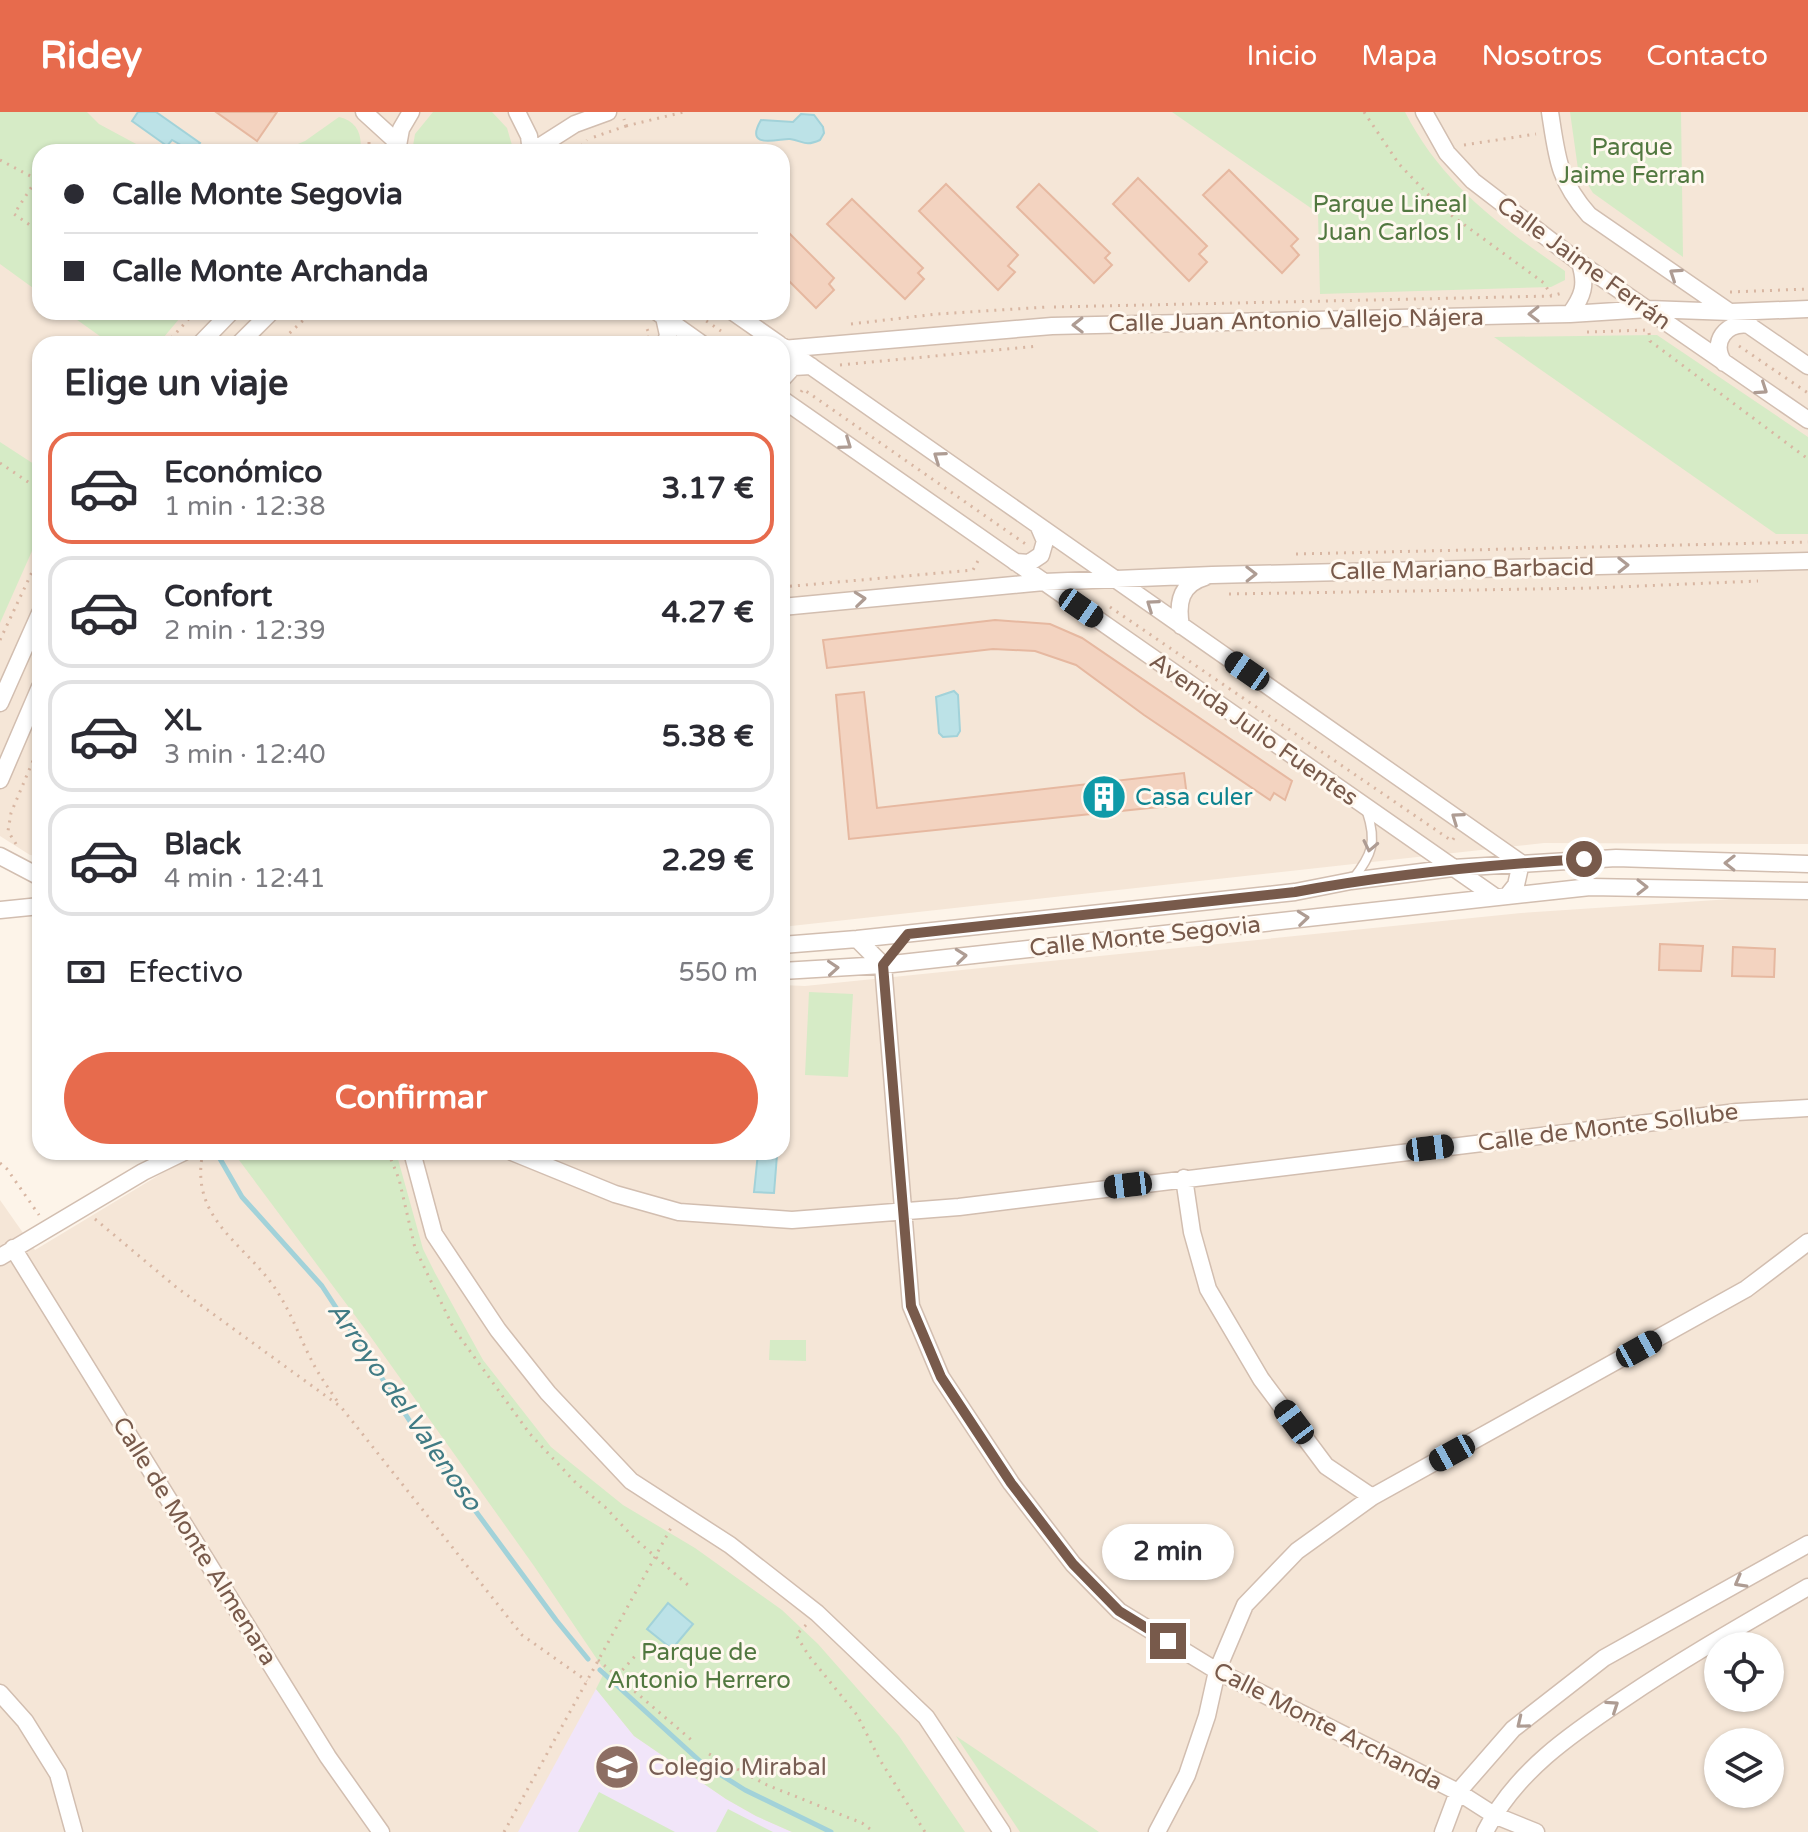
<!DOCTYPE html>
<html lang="es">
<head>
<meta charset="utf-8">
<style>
	:root { --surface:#fff; --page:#f7f7f7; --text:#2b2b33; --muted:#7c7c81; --line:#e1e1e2; --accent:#e76b4d }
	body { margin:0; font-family:"Varela Round",sans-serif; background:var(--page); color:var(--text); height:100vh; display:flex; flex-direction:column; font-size:30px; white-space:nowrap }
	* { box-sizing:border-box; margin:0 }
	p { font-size:26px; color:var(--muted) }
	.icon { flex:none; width:44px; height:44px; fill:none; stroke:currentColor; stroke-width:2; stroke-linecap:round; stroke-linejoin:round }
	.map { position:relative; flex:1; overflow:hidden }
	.panel { position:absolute; left:32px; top:224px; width:758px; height:824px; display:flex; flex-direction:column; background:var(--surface); border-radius:24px; box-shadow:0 2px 6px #0004 }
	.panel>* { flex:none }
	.top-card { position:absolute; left:32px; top:32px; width:758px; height:176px; border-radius:24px; box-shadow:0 2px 6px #0004; display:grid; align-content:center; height:176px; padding:0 32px; background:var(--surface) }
	.buttons { position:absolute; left:1704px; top:1520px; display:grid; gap:16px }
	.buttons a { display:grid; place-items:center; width:80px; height:80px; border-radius:50%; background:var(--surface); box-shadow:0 2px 6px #0004; font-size:40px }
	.end { position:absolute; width:36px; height:36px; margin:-18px; border:10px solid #785a4b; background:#fff; box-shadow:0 0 0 4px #fff }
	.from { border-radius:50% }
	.bubble { position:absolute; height:56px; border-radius:28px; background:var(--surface); box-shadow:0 2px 6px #0004; font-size:26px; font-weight:800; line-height:56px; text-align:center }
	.car { position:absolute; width:24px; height:48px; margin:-24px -12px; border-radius:10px; box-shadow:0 0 6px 2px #0007; background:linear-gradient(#222 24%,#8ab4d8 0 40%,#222 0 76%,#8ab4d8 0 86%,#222 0) }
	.top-card b { display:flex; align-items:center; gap:28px; height:76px; font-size:30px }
	.top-card b+b { border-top:2px solid var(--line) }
	.top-card i { width:20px; height:20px; background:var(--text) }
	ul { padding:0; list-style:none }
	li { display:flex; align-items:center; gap:24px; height:112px; margin:0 16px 12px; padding:0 16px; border:4px solid var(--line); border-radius:24px }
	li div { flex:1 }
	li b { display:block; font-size:30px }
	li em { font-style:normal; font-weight:800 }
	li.on { border-color:var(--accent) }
	li>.icon { width:72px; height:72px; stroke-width:1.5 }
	h2 { padding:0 32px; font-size:36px; line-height:96px }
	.pay { display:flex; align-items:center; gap:20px; height:88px; padding:0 32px; font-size:30px }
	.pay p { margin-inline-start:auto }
	.primary-button { display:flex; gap:16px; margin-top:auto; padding:16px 32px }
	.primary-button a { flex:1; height:92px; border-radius:48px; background:var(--accent); color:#fff; font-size:32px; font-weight:800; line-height:92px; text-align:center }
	header { display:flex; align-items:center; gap:48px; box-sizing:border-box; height:112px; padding:0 40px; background:var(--accent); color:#fff }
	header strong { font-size:38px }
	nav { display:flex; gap:44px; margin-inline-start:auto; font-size:28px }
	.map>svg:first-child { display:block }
	.residential { fill:#f5e6d7; fill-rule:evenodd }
	.education { fill:#f1e5f9 }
	.green { fill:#d6ebc6 }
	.water { fill:#bce2e7; stroke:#a2d2d9; stroke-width:2 }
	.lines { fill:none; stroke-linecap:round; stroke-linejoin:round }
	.stream { stroke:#a2d2d9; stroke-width:5 }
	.building { fill:#f3d3c0; stroke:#e6b8a0; stroke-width:2 }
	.service-casing { stroke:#d2beb0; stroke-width:11 }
	.minor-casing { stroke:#d2beb0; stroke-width:19 }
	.path { stroke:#d8b6a2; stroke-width:3; stroke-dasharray:2 6; stroke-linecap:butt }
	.service { stroke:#fff; stroke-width:8 }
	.minor { stroke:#fff; stroke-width:16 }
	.oneway { stroke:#ae9c93 }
	.route { stroke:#785a4b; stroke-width:10 }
	.labels { text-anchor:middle; stroke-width:6; stroke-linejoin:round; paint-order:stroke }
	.park-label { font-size:24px; fill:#527840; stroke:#fff8ef }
	.street-label { font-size:24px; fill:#785a4b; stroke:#fff8ef }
	.culture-label { font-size:24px; fill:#0d838f; stroke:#fff8ef; text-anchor:start }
	.education-label { font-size:24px; fill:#785e54; stroke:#fff8ef; text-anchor:start }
	.water-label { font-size:26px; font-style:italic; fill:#417b84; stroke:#fff8ef }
</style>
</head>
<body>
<header>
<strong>Ridey</strong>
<nav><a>Inicio</a><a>Mapa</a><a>Nosotros</a><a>Contacto</a></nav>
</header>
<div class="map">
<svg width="1808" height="1720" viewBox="0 0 1808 1720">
	<rect width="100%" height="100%" fill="#fdf4e9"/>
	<path class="residential" d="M0,0H1808V732L1544,731L782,815V232H40V744L30,743L0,724ZM40,40H782V200H40Z
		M1808,782V1720H0V1088L35,1138L179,1051L206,1040H782V873L805,874L1521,801ZM1718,1534H1770V1586H1718ZM1718,1630H1770V1682H1718Z"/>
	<path class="education" d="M596,1577L634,1624L726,1687L756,1704L792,1720H518Z"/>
	<path class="green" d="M0,0H87L99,12L151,40H40V181L0,152Z
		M433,0H492L507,16L514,40H412L415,22Z
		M1172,0H1405C1442,72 1500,114 1565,159V168L1551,175L1320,182L1318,101Z
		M1570,0H1681L1683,145L1593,81L1578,57Z
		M339,5C357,9 363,23 360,40H279L305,29Z
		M66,200H185L158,232H111Z
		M1657,223L1808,325V422H1776L1494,225Z
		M0,330L40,356V421L0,511Z
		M809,880L853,882L848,965L805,963Z
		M233,1040H396L423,1137L435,1161L483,1248L551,1335L623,1393L695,1436L782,1498L818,1532L899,1624L965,1720H792L756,1704L726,1687L634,1624L596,1577L605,1559L534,1454L368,1221Z
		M770,1228H806V1249L769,1248Z
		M956,1624L1099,1720H1020Z
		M599,1680L675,1720H578Z
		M728,1697L773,1720H716Z"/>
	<path class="water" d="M138,0H156L200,31L193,40L172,28L167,34L132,9Z
		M801,2L814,3L823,15L824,21L820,28C804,35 804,29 790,27C780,26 743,39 761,8L793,10Z
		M954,579L958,583L960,619L957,624L943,625L939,621L936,585Z
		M758,1041L777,1043L774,1081L754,1080Z
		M668,1491L693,1512L672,1537L647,1517Z"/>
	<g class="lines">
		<path class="stream" d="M219,1045L242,1085L322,1174L415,1317L556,1508L588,1547
			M600,1558L702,1651L745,1678L831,1720"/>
	</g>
	<path class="building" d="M216,0H277L257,29Z
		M1229,58L1298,127L1291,134L1299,143L1282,161L1203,83Z
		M1138,66L1207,134L1199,142L1207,150L1189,169L1113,92Z
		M946,72L1018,143L1008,154L1015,160L998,178L919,99Z
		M1039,72L1110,141L1105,146L1112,153L1094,171L1017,95Z
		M852,87L923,156L918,161L924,167L905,187L827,112Z
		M782,114L834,166L829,172L834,178L816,196L782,162Z
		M995,508L1050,512L1082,526L1292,669L1285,688L1274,681L1270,688L1144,603L1076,553L1035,539L993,537L827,556L823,528Z
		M864,580L877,696L1184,661L1188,692L849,727L836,583Z
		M1660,832L1703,834L1701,859L1659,858Z
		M1733,835L1775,837L1774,865L1732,864Z"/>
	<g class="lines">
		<g class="service-casing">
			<path id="service" d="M1353,767C1372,743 1377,730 1367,700"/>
		</g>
		<g class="minor-casing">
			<path id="minor" d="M364,0L398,31
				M517,0L529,24L531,40
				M1424,0L1447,41L1473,69L1580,151L1808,308
				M1550,0C1557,45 1558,68 1589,103L1808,254
				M397,39L401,17L411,0
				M531,40L575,12L608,0
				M657,200L702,232
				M733,200L779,232
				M1570,202C1583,184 1587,173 1580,151
				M664,205L668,223L665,232
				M200,232L231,200
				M239,232L271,200
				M782,234L1521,751
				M782,237L1052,214L1570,202L1648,197L1731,200L1808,197
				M1724,251C1710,230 1726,209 1750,213
				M782,267L793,255L811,254
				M782,287L1494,784
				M1015,450L1029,451L1041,443L1045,429L1039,415
				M782,495L1044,470L1212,463L1808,449
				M1181,514C1177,492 1180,472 1205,465
				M0,591L40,501
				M0,668L40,575
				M0,744L40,765
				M1508,783L1516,773L1521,751
				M0,798L40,794
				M857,827L883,853L911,1194L941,1265L1011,1371L1073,1452L1119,1499L1217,1559L1458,1680L1494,1703L1536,1720
				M782,833L857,827L1295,780L1351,769L1453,756L1616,746L1808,752
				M782,859L883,853L1590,775L1808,779
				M412,1040L434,1122L498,1218L548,1281L631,1369L730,1433L817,1501L926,1605L1002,1720
				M512,1040L615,1082L679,1100L792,1108L959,1095L1737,1000L1808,996
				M1184,1066L1192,1120L1208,1177L1261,1267L1326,1354L1372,1385
				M13,1136L328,1645L381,1720
				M0,1145L143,1060L184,1040
				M0,1581L25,1609L58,1662L74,1720
				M1157,1720L1187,1663L1207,1604L1217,1559L1245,1493L1297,1439L1372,1385L1746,1177L1808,1130
				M1443,1720L1458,1680L1513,1617L1604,1546L1808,1432
				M1485,1720C1515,1660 1571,1622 1625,1586C1684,1546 1746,1511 1808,1475"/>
		</g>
		<path class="path" d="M1364,0L1399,52L1440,95L1544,171L1551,183
			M626,14L684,0
			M594,25L626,14L624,7
			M1464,33L1536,22
			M369,40V28
			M576,40L587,28
			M0,48L36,67
			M40,62L14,102L40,120
			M1730,180L1808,177
			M1054,195L1552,184L1562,181
			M633,200L640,205
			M693,200L721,219
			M851,212L937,202L1047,195
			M1587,220L1647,218
			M1649,221L1650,229L1808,347
			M166,232L195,200
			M278,232L312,200
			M643,232L650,223L646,215
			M1739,234L1808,281
			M840,253L1039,234
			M801,280L803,277L1027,433
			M0,351L40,378
			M1296,442L1808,430
			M782,475L973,458L979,447
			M1229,482L1593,476L1758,469
			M1110,495L1452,729L1454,726
			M0,528L40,443
			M16,732L8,719L11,701L40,632
			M203,1040C188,1110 250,1133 280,1184C293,1205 301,1229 313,1251C320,1265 330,1278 339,1292
			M388,1040L399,1067L415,1136L454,1217L530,1322L576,1371L605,1395L634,1426L689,1474
			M0,1051L7,1057L39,1103
			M95,1107L176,1175L341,1295L522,1523L587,1569
			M806,1513L796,1523L809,1544L857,1603L880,1648L925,1720
			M598,1548L695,1631
			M617,1564L636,1543
			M709,1642L767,1673L862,1711L874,1720
			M504,1720L672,1414"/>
		<use href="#service" class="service"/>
		<use href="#minor" class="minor"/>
	</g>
	<defs><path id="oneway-chevron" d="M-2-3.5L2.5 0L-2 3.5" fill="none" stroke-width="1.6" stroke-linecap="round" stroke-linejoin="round" transform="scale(2)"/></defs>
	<g class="oneway">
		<use href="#oneway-chevron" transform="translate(1675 162) rotate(-146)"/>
		<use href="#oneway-chevron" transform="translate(1534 202) rotate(179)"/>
		<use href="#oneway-chevron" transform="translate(1078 213) rotate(179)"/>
		<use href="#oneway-chevron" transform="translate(1762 277) rotate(34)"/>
		<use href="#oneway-chevron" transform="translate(846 332) rotate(35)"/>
		<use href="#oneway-chevron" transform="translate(939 345) rotate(-145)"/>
		<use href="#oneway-chevron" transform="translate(1623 453) rotate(-1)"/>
		<use href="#oneway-chevron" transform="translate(1251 462) rotate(-1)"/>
		<use href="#oneway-chevron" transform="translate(860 487) rotate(-6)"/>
		<use href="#oneway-chevron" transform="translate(1152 493) rotate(-145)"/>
		<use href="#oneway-chevron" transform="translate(1457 706) rotate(-145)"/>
		<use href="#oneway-chevron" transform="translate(1370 734) rotate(102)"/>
		<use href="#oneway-chevron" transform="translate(1730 751) rotate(-179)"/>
		<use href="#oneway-chevron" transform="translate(1642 775)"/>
		<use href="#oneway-chevron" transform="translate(1303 806) rotate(-6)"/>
		<use href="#oneway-chevron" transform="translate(961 844) rotate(-6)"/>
		<use href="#oneway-chevron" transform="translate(833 856) rotate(-4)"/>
		<use href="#oneway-chevron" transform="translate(1740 1470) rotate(151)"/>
		<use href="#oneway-chevron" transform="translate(1613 1594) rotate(-34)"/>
		<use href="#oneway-chevron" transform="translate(1522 1611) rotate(141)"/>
	</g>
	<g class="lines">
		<path class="route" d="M1168,1529L1119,1499L1073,1452L1011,1371L941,1265L911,1194L883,853L908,822L1295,780C1391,762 1487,753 1584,747"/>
	</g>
	<defs>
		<g id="building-disc" transform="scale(2.3)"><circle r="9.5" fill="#0f9aa8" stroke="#fff8ef"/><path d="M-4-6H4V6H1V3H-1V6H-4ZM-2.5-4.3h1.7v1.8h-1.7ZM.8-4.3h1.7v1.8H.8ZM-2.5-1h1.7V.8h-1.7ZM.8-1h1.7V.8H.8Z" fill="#fff"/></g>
		<g id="university-disc" transform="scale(2.3)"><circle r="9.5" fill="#8d6e63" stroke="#fff8ef"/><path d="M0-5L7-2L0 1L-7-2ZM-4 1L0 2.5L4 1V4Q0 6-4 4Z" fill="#fff"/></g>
	</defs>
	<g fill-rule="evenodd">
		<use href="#building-disc" x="1104" y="685"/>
		<use href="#university-disc" x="617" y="1655"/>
	</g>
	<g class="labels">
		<g class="park-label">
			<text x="1632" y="43">Parque<tspan x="1632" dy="28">Jaime Ferran</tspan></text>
			<text x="1390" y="100">Parque Lineal<tspan x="1390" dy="28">Juan Carlos I</tspan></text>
			<text x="699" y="1548">Parque de<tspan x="699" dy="28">Antonio Herrero</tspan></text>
		</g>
		<g class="street-label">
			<text transform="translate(1584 151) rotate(36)" y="8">Calle Jaime Ferrán</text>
			<text transform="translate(1296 208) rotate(-1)" y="8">Calle Juan Antonio Vallejo Nájera</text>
			<text transform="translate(1462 457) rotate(-1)" y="8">Calle Mariano Barbacid</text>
			<text transform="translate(1254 617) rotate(35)" y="8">Avenida Julio Fuentes</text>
			<text transform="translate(1145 824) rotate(-6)" y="8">Calle Monte Segovia</text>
			<text transform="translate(1608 1015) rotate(-7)" y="8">Calle de Monte Sollube</text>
			<text transform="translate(195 1429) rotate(58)" y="8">Calle de Monte Almenara</text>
			<text transform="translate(1328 1614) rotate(27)" y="8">Calle Monte Archanda</text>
		</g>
		<g class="culture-label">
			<text x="1135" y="693">Casa culer</text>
		</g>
		<g class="education-label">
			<text x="648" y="1663">Colegio Mirabal</text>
		</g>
		<g class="water-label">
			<text transform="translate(405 1294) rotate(55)" y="9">Arroyo del Valenoso</text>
		</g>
	</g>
</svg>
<div class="buttons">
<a><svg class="icon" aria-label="locate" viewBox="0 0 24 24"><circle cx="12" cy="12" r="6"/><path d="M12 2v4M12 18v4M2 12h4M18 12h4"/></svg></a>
<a><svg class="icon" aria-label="layers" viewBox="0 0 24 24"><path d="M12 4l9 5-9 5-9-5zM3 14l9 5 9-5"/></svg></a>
</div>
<i class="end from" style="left:1584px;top:747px"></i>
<i class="end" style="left:1168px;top:1529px"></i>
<div class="bubble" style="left:1102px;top:1412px;width:132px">2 min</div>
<i class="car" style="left:1081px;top:496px;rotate:125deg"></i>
<i class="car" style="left:1247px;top:559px;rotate:305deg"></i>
<i class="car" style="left:1430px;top:1036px;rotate:83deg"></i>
<i class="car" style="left:1128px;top:1073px;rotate:263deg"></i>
<i class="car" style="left:1639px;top:1237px;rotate:61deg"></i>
<i class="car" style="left:1294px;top:1310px;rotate:323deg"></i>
<i class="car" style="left:1452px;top:1341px;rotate:241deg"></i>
<div class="top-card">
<b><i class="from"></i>Calle Monte Segovia</b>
<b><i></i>Calle Monte Archanda</b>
</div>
<section class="panel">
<h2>Elige un viaje</h2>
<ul>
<li class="on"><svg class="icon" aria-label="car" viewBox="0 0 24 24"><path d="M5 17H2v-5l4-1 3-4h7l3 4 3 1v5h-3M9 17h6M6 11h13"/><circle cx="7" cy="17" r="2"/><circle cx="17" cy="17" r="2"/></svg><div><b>Económico</b><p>1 min · 12:38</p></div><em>3.17 €</em></li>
<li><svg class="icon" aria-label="car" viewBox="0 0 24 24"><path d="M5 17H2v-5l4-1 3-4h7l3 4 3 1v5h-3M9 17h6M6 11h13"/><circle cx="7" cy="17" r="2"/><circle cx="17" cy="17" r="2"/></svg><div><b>Confort</b><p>2 min · 12:39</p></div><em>4.27 €</em></li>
<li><svg class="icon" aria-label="car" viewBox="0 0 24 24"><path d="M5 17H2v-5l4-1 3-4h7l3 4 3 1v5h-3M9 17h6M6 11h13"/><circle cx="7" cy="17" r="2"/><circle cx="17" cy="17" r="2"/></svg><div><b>XL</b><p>3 min · 12:40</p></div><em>5.38 €</em></li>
<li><svg class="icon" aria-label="car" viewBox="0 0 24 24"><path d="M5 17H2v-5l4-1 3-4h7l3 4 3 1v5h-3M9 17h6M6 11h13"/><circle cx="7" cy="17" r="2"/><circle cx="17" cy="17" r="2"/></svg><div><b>Black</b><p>4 min · 12:41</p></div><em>2.29 €</em></li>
</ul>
<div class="pay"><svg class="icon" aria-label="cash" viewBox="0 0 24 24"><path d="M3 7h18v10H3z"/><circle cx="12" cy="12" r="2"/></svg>Efectivo<p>550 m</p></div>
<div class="primary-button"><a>Confirmar</a></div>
</section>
</div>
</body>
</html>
